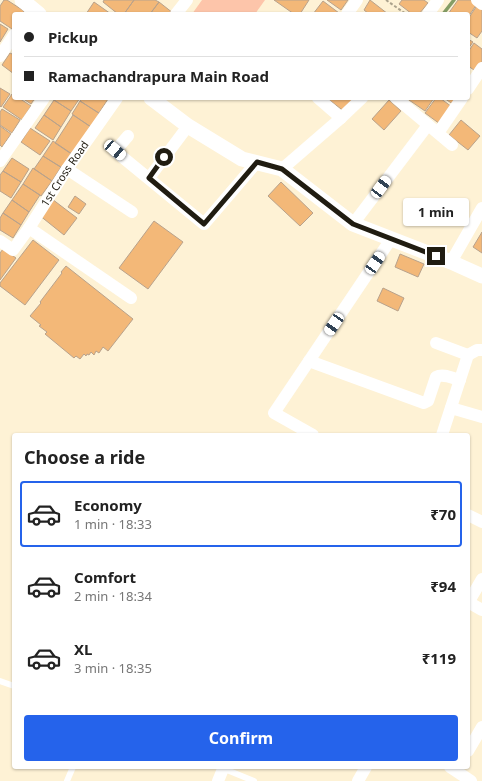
<!DOCTYPE html>
<html lang="en">
<head>
<meta charset="utf-8">
<style>
	:root { --surface:#fff; --page:#f2f2f2; --text:#222; --muted:#767676; --line:#e0e0e0; --accent:#2563eb }
	body { margin:0; font-family:"Noto Sans",sans-serif; background:var(--page); color:var(--text); height:100vh; display:flex; flex-direction:column; font-size:15px; white-space:nowrap }
	* { box-sizing:border-box; margin:0 }
	p { font-size:13px; color:var(--muted) }
	.icon { flex:none; width:22px; height:22px; fill:none; stroke:currentColor; stroke-width:2; stroke-linecap:round; stroke-linejoin:round }
	.map { position:relative; flex:1; overflow:hidden }
	.details { position:absolute; left:12px; top:433px; width:458px; height:336px; display:flex; flex-direction:column; background:var(--surface); border-radius:4px; box-shadow:0 1px 3px #0004 }
	.details>* { flex:none }
	.guide { position:absolute; left:12px; top:12px; width:458px; height:88px; border-radius:4px; box-shadow:0 1px 3px #0004; display:grid; align-content:center; height:88px; padding:0 12px; background:var(--surface) }
	.end { position:absolute; width:18px; height:18px; margin:-9px; border:5px solid #201c11; background:#fff; box-shadow:0 0 0 2px #fff }
	.from { border-radius:50% }
	.bubble { position:absolute; height:28px; border-radius:4px; background:var(--surface); box-shadow:0 1px 3px #0004; font-size:13px; font-weight:700; line-height:28px; text-align:center }
	.car { position:absolute; width:12px; height:24px; margin:-12px -6px; border-radius:5px; box-shadow:0 0 3px 1px #0007; background:linear-gradient(#fff 24%,#345 0 40%,#fff 0 76%,#345 0 86%,#fff 0) }
	.guide b { display:flex; align-items:center; gap:14px; height:38px; font-size:15px }
	.guide b+b { border-top:1px solid var(--line) }
	.guide i { width:10px; height:10px; background:var(--text) }
	ul { padding:0; list-style:none }
	li { display:flex; align-items:center; gap:12px; height:66px; margin:0 8px 6px; padding:0 4px; border:2px solid transparent; border-radius:4px }
	li div { flex:1 }
	li b { display:block; font-size:15px }
	li em { font-style:normal; font-weight:700 }
	li.on { border-color:var(--accent) }
	li>.icon { width:36px; height:36px; stroke-width:1.5 }
	h2 { padding:0 12px; font-size:18px; line-height:48px }
	.primary-button { display:flex; gap:8px; margin-top:auto; padding:8px 12px }
	.primary-button a { flex:1; height:46px; border-radius:4px; background:var(--accent); color:#fff; font-size:16px; font-weight:700; line-height:46px; text-align:center }
	.map>svg:first-child { display:block }
	.green { fill:#fdc5aa }
	.lines { fill:none; stroke-linecap:round; stroke-linejoin:round }
	.stream { stroke:#849d65; stroke-width:3.5 }
	.building { fill:#f3b878; stroke:#b8a28c }
	.path { stroke:#aba28c; stroke-width:2; stroke-dasharray:3 2; stroke-linecap:butt }
	.service { stroke:#fff; stroke-width:6 }
	.minor { stroke:#fff; stroke-width:12 }
	.tertiary { stroke:#fff; stroke-width:15 }
	.route { stroke:#201c11; stroke-width:5 }
	.labels { text-anchor:middle; stroke-width:3; stroke-linejoin:round; paint-order:stroke }
	.street-label { font-size:11px; fill:#201c11; stroke:#fff }
</style>
</head>
<body>
<div class="map">
<svg width="482" height="781" viewBox="0 0 482 781">
	<rect width="100%" height="100%" fill="#fef2d5"/>
	<path class="green" d="M202,0H265L255,14H192Z"/>
	<g class="lines">
		<path class="stream" d="M443,14L454,0"/>
	</g>
	<path class="building" d="M4,0H7L24,11L22,14H14V26L12,29L0,21V6Z
		M104,0H134L124,14H118L103,2Z
		M134,0H155L159,2L150,14H124Z
		M274,0H309L300,14H294Z
		M327,0H348L341,10Z
		M370,0L388,14H369L364,10Z
		M402,0H424L428,3L419,14H412L399,4Z
		M458,0H471L477,4L468,17V14H448Z
		M323,1L339,13L338,14H313Z
		M94,2L111,14H86Z
		M159,2L173,13L172,14H150Z
		M478,4L482,7V31L477,38L468,32V19Z
		M0,24L8,29L0,42Z
		M468,39L473,42L468,49Z
		M474,43L482,49V65L477,72L468,66V52Z
		M10,53L14,55V74L2,65Z
		M0,88L10,94L1,107L0,106Z
		M12,94L14,95V98H19L31,106L22,120L3,107Z
		M22,98H35L31,104Z
		M55,98H80L71,111L54,100Z
		M82,98H107L108,99L99,113L80,101Z
		M329,98H356L345,112L328,99Z
		M410,98H434L425,111L409,100Z
		M436,98H440L452,107L440,124L425,113Z
		M444,98H458L454,105Z
		M54,100L71,111L61,127L44,115Z
		M389,100L401,111L384,130L372,119Z
		M80,101L100,114L91,127L72,114Z
		M2,109L20,120L12,133L0,125V112Z
		M44,115L61,127L53,140L35,128Z
		M73,115L91,127L73,155L55,143Z
		M461,120L480,136L468,150L449,135Z
		M0,126L11,134L2,147L0,145Z
		M30,128L50,141L40,155L21,142Z
		M53,141L72,154L62,168L43,156Z
		M43,156L61,167L52,181L34,169Z
		M12,158L29,169L21,182L3,171Z
		M33,168L52,181L41,196L23,184Z
		M3,171L21,182L11,198L0,191V175Z
		M281,182L313,213L300,226L268,196Z
		M23,184L40,195L29,212L12,200Z
		M75,196L86,204L79,214L68,207Z
		M52,199L77,218L64,235L39,215Z
		M12,200L29,212L21,225L3,213Z
		M3,213L21,225L13,238L0,230V218Z
		M154,221L183,242L148,289L119,268Z
		M482,232V253L473,247Z
		M33,240L59,260L25,305L0,286V283Z
		M3,249L16,258L0,280V253Z
		M400,254L424,264L418,277L395,267Z
		M66,266L133,319L108,351L103,347L99,353L96,351L94,355L91,352L89,355L87,354L86,356L84,354L80,359L76,356L74,358L51,339L45,334L47,332L39,326L41,325L30,316L41,303L40,302L62,273L61,272Z
		M383,288L404,298L398,311L377,301Z"/>
	<g class="lines">
		<path class="path" d="M386,0L406,14"/>
		<path class="service" d="M0,681L14,686
			M222,768L254,781
			M67,781L73,767"/>
		<g class="minor">
			<path d="M477,0L482,4"/>
			<path d="M176,14L187,0"/>
			<path d="M347,14L357,0"/>
			<path d="M428,14L438,0"/>
			<path d="M0,56L14,35"/>
			<path d="M468,89L482,68"/>
			<path d="M318,98L341,118"/>
			<path d="M396,98L452,145"/>
			<path d="M438,133L462,98"/>
			<path d="M128,136L115,151L204,224L257,162"/>
			<path d="M0,161L44,98"/>
			<path d="M67,169L132,212"/>
			<path d="M282,169L341,118L362,98"/>
			<path d="M149,178L188,126"/>
			<path d="M353,224L428,125"/>
			<path d="M29,228L131,298"/>
			<path id="s1" d="M0,241L13,250L29,228L67,169L117,98"/>
			<path d="M451,262L482,208"/>
			<path d="M436,343L468,355"/>
			<path d="M309,361L424,403L428,401L436,377C443,373 452,378 460,380"/>
			<path d="M451,408L482,417"/>
			<path d="M313,435L274,413L391,239"/>
			<path d="M442,435L468,355L477,350H482"/>
			<path d="M468,515L482,522"/>
			<path d="M468,602L482,610"/>
			<path d="M468,603L482,579"/>
			<path d="M468,751L482,727"/>
			<path d="M450,767L471,781"/>
			<path d="M218,781L223,769"/>
			<path d="M358,781L366,767"/>
		</g>
		<path class="tertiary" d="M22,0L39,14
			M151,98L188,126L242,159L282,169L353,224L451,262L482,276"/>
	</g>
	<g class="lines">
		<path class="route" d="M164,157L149,178L204,224L257,162L282,169L353,224L436,256"/>
	</g>
	<g class="labels">
		<g class="street-label">
			<text dy="4" stroke="none"><textPath href="#s1" startOffset="108">1st Cross Road</textPath></text>
		</g>
	</g>
</svg>
<i class="end from" style="left:164px;top:157px"></i>
<i class="end" style="left:436px;top:256px"></i>
<div class="bubble" style="left:403px;top:198px;width:66px">1 min</div>
<i class="car" style="left:115px;top:150px;rotate:130deg"></i>
<i class="car" style="left:381px;top:187px;rotate:37deg"></i>
<i class="car" style="left:375px;top:263px;rotate:34deg"></i>
<i class="car" style="left:334px;top:324px;rotate:214deg"></i>
<div class="guide">
<b><i class="from"></i>Pickup</b>
<b><i></i>Ramachandrapura Main Road</b>
</div>
<section class="details">
<h2>Choose a ride</h2>
<ul>
<li class="on"><svg class="icon" aria-label="car" viewBox="0 0 24 24"><path d="M5 17H2v-5l4-1 3-4h7l3 4 3 1v5h-3M9 17h6M6 11h13"/><circle cx="7" cy="17" r="2"/><circle cx="17" cy="17" r="2"/></svg><div><b>Economy</b><p>1 min · 18:33</p></div><em>₹70</em></li>
<li><svg class="icon" aria-label="car" viewBox="0 0 24 24"><path d="M5 17H2v-5l4-1 3-4h7l3 4 3 1v5h-3M9 17h6M6 11h13"/><circle cx="7" cy="17" r="2"/><circle cx="17" cy="17" r="2"/></svg><div><b>Comfort</b><p>2 min · 18:34</p></div><em>₹94</em></li>
<li><svg class="icon" aria-label="car" viewBox="0 0 24 24"><path d="M5 17H2v-5l4-1 3-4h7l3 4 3 1v5h-3M9 17h6M6 11h13"/><circle cx="7" cy="17" r="2"/><circle cx="17" cy="17" r="2"/></svg><div><b>XL</b><p>3 min · 18:35</p></div><em>₹119</em></li>
</ul>
<div class="primary-button"><a>Confirm</a></div>
</section>
</div>
</body>
</html>
